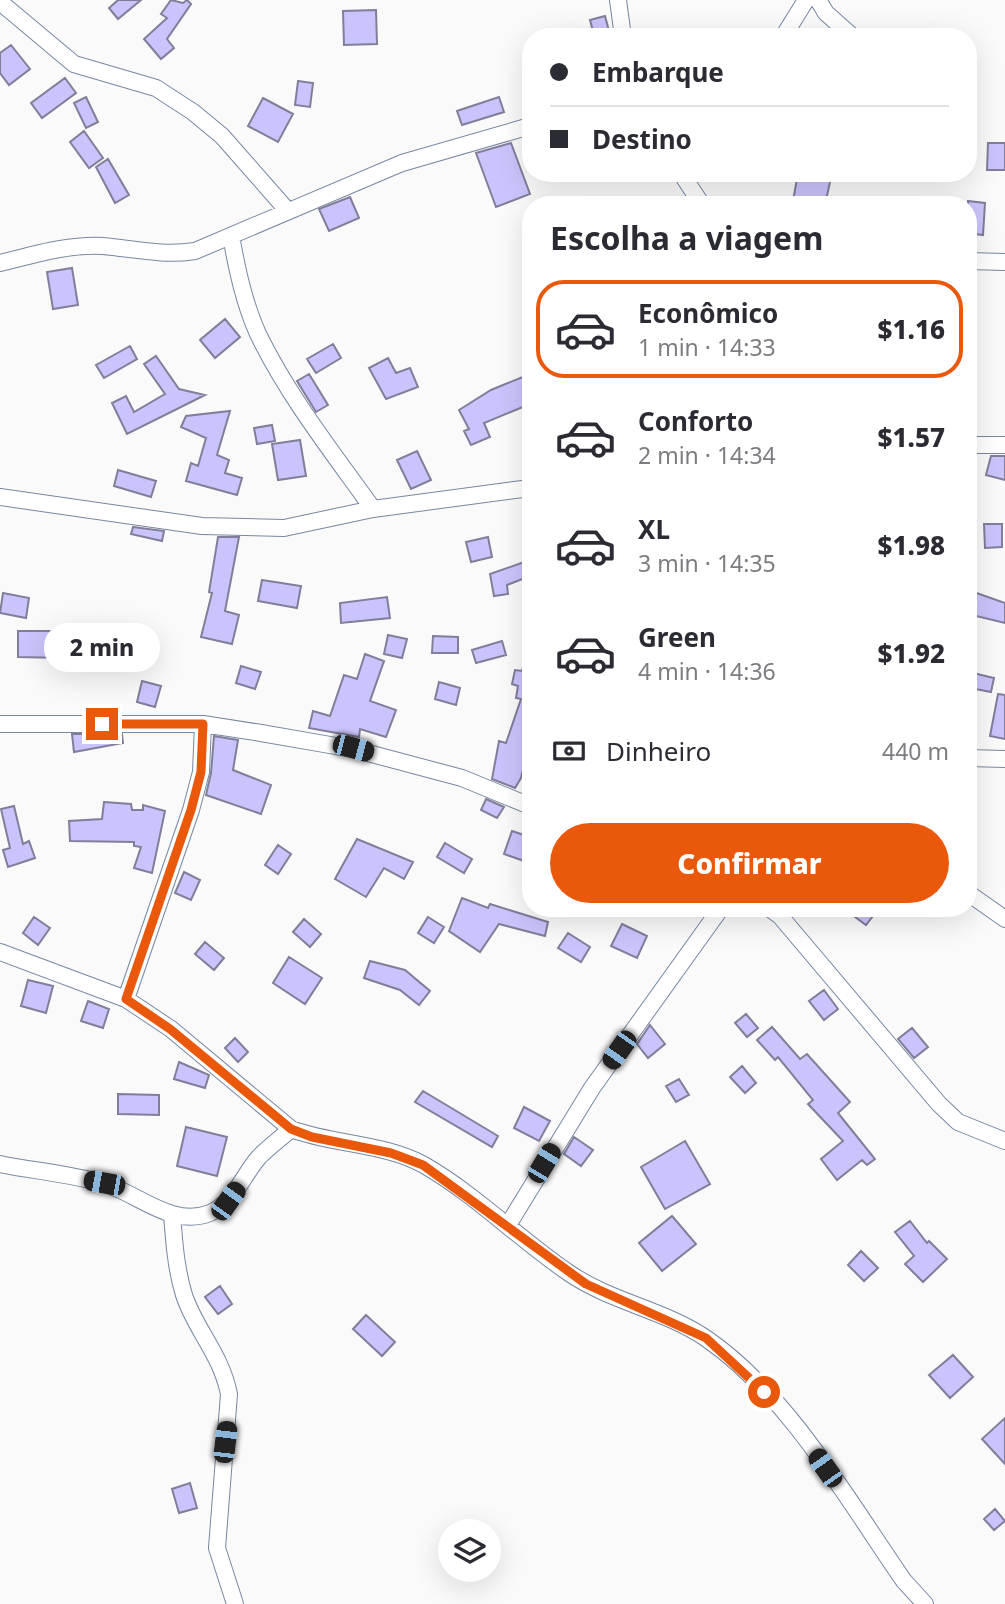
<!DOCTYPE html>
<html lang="pt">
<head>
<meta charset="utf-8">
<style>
	:root { --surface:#fff; --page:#f7f7f7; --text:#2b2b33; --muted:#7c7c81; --line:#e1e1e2; --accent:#ea580c }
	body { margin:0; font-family:"Noto Sans",sans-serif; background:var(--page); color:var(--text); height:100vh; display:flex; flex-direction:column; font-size:26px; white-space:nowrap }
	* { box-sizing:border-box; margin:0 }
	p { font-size:23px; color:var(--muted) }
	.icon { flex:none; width:38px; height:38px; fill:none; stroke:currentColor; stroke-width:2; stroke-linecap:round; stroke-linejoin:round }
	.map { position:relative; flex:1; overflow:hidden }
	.sheet { position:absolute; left:522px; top:196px; width:455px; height:721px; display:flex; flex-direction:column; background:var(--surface); border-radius:28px; box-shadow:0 7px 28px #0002 }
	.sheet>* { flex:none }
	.hud { position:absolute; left:522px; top:28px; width:455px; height:154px; border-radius:28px; box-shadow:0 7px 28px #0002; display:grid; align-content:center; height:154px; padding:0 28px; background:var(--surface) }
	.fabs { position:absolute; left:438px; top:1519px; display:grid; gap:14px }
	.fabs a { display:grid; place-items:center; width:63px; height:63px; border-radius:50%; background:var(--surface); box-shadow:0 7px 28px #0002; font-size:35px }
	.end { position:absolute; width:32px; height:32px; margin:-16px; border:9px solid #ea580c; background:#fff; box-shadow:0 0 0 4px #fff }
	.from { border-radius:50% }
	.bubble { position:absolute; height:49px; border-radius:24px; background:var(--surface); box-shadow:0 7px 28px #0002; font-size:23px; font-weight:800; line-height:49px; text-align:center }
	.car { position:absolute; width:21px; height:42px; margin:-21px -10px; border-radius:9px; box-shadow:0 0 5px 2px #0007; background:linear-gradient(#222 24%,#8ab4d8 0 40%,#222 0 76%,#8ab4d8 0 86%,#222 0) }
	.hud b { display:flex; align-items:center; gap:24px; height:66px; font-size:26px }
	.hud b+b { border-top:2px solid var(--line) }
	.hud i { width:18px; height:18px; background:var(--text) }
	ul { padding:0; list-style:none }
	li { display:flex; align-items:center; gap:21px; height:98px; margin:0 14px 10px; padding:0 14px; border:4px solid transparent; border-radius:28px }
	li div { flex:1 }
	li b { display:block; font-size:26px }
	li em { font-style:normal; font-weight:800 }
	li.selected { border-color:var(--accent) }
	li>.icon { width:63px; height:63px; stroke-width:1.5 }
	h2 { padding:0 28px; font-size:32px; line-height:84px }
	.pay { display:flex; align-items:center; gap:18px; height:77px; padding:0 28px; font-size:26px }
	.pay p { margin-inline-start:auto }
	.action { display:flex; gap:14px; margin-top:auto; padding:14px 28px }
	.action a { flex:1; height:80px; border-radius:42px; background:var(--accent); color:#fff; font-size:28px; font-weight:800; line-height:80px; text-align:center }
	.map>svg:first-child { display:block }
	.building { fill:#cac4fc; stroke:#817e9a; stroke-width:2 }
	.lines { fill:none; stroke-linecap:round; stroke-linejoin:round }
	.minor-casing { stroke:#7788a1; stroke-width:18 }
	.minor { stroke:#fff; stroke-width:16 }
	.route { stroke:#ea580c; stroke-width:9 }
</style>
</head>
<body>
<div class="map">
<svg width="1005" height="1604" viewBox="0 0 1005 1604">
	<rect width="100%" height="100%" fill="#fafafa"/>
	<path class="building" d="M118,0H141L118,19L109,8Z
		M171,0L183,3L187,0L191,4L167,39L174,48L161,59L144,39L167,18L161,14Z
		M376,10L377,44L344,45L343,11Z
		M605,16L609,31L594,35L590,20Z
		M11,45L30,69L9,85L0,73V53Z
		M65,78L76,93L42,118L31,103Z
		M298,81L313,83L310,107L295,105Z
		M86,97L98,122L86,128L74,103Z
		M499,97L504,112L462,125L457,111Z
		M263,98L293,114L278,142L248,126Z
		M84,131L103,158L89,168L70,142Z
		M511,143L530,194L496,207L476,153Z
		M988,143H1005V170H987Z
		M108,159L129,195L115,203L96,167Z
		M798,173H832L825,205L793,201Z
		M350,197L359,218L329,231L319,209Z
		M968,201L985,203L983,235L968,233Z
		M72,268L78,305L53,309L47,272Z
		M225,319L240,337L215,358L200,340Z
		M333,344L341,358L316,373L307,359Z
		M130,346L137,359L104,378L96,365Z
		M156,356L179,389L205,395L127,434L112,403L126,396L134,412L165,394L144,364Z
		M388,358L396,373L410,368L418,387L386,399L369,368Z
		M309,374L328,405L316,412L297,381Z
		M530,374V404L484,423L490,437L471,445L464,431L469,429L459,410L491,390Z
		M230,411L217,455L229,460L225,473L242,478L237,495L186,481L191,463L198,466L206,438L181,427L186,416Z
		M272,425L275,441L257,444L254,428Z
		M300,440L306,476L278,480L272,444Z
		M417,451L431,480L411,489L397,460Z
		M991,456H1005V480L986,475Z
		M118,470L156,481L151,497L114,486Z
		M984,524H1002V547L985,548Z
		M133,527L164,531L162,541L131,534Z
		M218,537H239L225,611L239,615L232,644L201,637L212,593L209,592Z
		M488,537L492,557L471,562L466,542Z
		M530,560V576L507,585L508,594L494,596L490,574Z
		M262,580L301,586L297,608L258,601Z
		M968,590L1005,603V623L968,614Z
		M3,593L29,598L26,618L0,613Z
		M387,597L390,618L341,623L340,603Z
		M18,631H65V658L18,657Z
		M388,635L407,639L402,658L384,654Z
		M433,636L458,637V653H432Z
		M502,641L506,655L476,663L472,650Z
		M365,654L384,661L370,701L396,710L386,737L360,729L359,737L309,728L313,711L330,716L344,675L357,679Z
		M525,659L530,660V727L524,746L528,747L521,778L515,788L492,779L499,741L506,743L521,699L516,698L518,686L512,684L515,670L522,671Z
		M241,666L261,672L255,689L236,683Z
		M973,673L994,678L991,692L970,688Z
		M142,681L161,686L155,707L137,702Z
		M439,682L460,688L456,705L435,699Z
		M998,694L1005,695V739L990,736Z
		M72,734H122L123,743L74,752Z
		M214,736L238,740L233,770L271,785L261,814L206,795L211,773Z
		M486,799L504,807L497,818L481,810Z
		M104,802L131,804L132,810H143V805L165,811L152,873L134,868L141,847L134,846V842L70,841L69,821L102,819Z
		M14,806L23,844L29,841L35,858L8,867L3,850L10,848L1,809Z
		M512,831L530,837V863L504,854Z
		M357,839L413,862L404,879L384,868L366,897L335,879Z
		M445,843L472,859L464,873L437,857Z
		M278,845L291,854L278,874L265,865Z
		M184,872L200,880L191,900L175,893Z
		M462,898L488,908L490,904L548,922L545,936L499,924L480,952L449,931Z
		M843,908H879L866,925Z
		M34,917L50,928L38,945L23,933Z
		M428,917L444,927L434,943L418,933Z
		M304,919L321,934L310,947L293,932Z
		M622,924L647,936L637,958L611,946Z
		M568,933L590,947L581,962L558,948Z
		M205,942L224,958L214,970L195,954Z
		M289,957L322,978L305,1004L273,983Z
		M370,961L405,970L430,991L419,1005L400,990L364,978Z
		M28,980L53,986L46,1013L21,1006Z
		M824,990L838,1009L824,1020L809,1001Z
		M88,1001L109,1009L103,1028L81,1021Z
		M746,1014L758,1028L747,1037L735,1023Z
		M650,1025L665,1044L648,1058L637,1044Z
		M772,1027L800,1059L807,1054L850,1102L838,1113L875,1159L867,1165L862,1160L837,1180L821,1159L843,1141L808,1104L813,1100L778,1057L775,1060L757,1040Z
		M912,1028L928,1047L914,1058L898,1039Z
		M235,1038L248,1052L238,1062L225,1048Z
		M179,1062L209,1075L205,1088L174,1079Z
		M742,1066L756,1083L745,1093L730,1077Z
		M679,1079L689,1095L676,1102L666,1086Z
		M423,1091L498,1136L492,1147L415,1102Z
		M118,1094L159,1095V1115L118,1114Z
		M524,1107L550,1121L539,1141L514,1128Z
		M186,1127L227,1137L217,1176L177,1166Z
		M574,1137L593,1150L581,1166L564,1154Z
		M685,1141L710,1184L665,1209L641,1167Z
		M672,1216L696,1244L662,1271L639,1243Z
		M910,1221L927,1243L929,1241L947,1259L923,1282L905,1264L914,1256L895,1232Z
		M861,1251L878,1268L864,1281L848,1265Z
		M220,1286L232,1304L218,1314L205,1297Z
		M366,1315L395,1342L382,1356L353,1329Z
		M953,1355L973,1377L950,1398L929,1375Z
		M1005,1418V1464L982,1439Z
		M190,1483L197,1508L179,1513L172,1489Z
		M995,1509L1005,1521L994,1530L984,1519Z"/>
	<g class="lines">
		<g class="minor-casing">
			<path id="minor" d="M618,0L623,37
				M818,0L826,13L853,37
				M0,2L74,64L156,88L193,112L222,136L287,210
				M783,37L806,0
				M681,173L702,205
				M231,236C237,269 244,303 258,334C288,396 333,453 373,509
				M968,261L1005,262
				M0,263C33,255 68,244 103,246C135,249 163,256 195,251L402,163L530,126
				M968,445H1005
				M0,497L202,526L284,528L373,509L530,488
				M0,724H203L261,733L353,749L462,778L530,806
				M968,758L1005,759
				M968,893L1005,919
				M769,908L780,916L939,1104L958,1122L1005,1141
				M0,952L126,999L171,1029L291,1129C334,1145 384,1143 424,1165C476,1195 519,1239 569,1273C611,1302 665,1310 707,1339C789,1396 847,1499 904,1581L925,1604
				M126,999L191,810L201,772L203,724
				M0,1164C34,1171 72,1174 105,1184C139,1194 172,1228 210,1213C234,1203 243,1175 259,1157C269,1147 281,1138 291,1129
				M172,1214C174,1241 176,1269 184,1295C195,1329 221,1354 229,1394L217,1548L235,1604
				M508,1225L592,1088L721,908"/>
		</g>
		<use href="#minor" class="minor"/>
	</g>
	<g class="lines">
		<path class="route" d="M102,724H203L201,772L191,810L126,999L170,1029L291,1129L312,1137L391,1153L423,1165L586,1284L706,1338L764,1392"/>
	</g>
</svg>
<div class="fabs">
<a><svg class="icon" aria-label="layers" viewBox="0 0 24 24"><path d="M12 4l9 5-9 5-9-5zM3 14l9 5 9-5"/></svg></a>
</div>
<i class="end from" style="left:764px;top:1392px"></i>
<i class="end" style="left:102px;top:724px"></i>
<div class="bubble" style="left:44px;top:623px;width:116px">2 min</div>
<i class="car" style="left:353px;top:748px;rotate:105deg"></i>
<i class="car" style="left:619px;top:1050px;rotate:215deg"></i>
<i class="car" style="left:544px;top:1163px;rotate:31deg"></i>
<i class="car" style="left:104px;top:1183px;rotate:280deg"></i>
<i class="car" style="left:228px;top:1201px;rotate:36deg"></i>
<i class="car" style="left:225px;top:1442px;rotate:7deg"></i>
<i class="car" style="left:825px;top:1468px;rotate:325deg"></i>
<div class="hud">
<b><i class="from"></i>Embarque</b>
<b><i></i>Destino</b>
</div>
<section class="sheet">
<h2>Escolha a viagem</h2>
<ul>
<li class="selected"><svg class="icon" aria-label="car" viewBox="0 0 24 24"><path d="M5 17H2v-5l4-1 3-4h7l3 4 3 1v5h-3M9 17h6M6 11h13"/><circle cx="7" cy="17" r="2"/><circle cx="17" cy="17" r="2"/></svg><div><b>Econômico</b><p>1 min · 14:33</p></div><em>$1.16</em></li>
<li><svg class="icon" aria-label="car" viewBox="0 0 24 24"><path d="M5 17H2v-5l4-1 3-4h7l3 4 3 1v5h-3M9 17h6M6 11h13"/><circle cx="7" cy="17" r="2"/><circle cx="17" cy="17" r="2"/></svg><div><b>Conforto</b><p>2 min · 14:34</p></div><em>$1.57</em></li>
<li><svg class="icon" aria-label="car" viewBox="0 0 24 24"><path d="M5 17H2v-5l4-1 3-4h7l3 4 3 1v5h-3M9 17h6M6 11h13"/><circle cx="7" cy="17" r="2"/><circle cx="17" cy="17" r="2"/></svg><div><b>XL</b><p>3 min · 14:35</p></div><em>$1.98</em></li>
<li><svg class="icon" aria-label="car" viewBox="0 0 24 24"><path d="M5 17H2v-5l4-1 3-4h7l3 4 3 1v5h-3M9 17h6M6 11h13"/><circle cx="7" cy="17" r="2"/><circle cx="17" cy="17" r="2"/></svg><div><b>Green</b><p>4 min · 14:36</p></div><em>$1.92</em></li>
</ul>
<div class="pay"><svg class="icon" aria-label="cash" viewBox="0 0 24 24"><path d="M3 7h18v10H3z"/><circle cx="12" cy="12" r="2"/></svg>Dinheiro<p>440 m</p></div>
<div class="action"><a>Confirmar</a></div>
</section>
</div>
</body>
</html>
